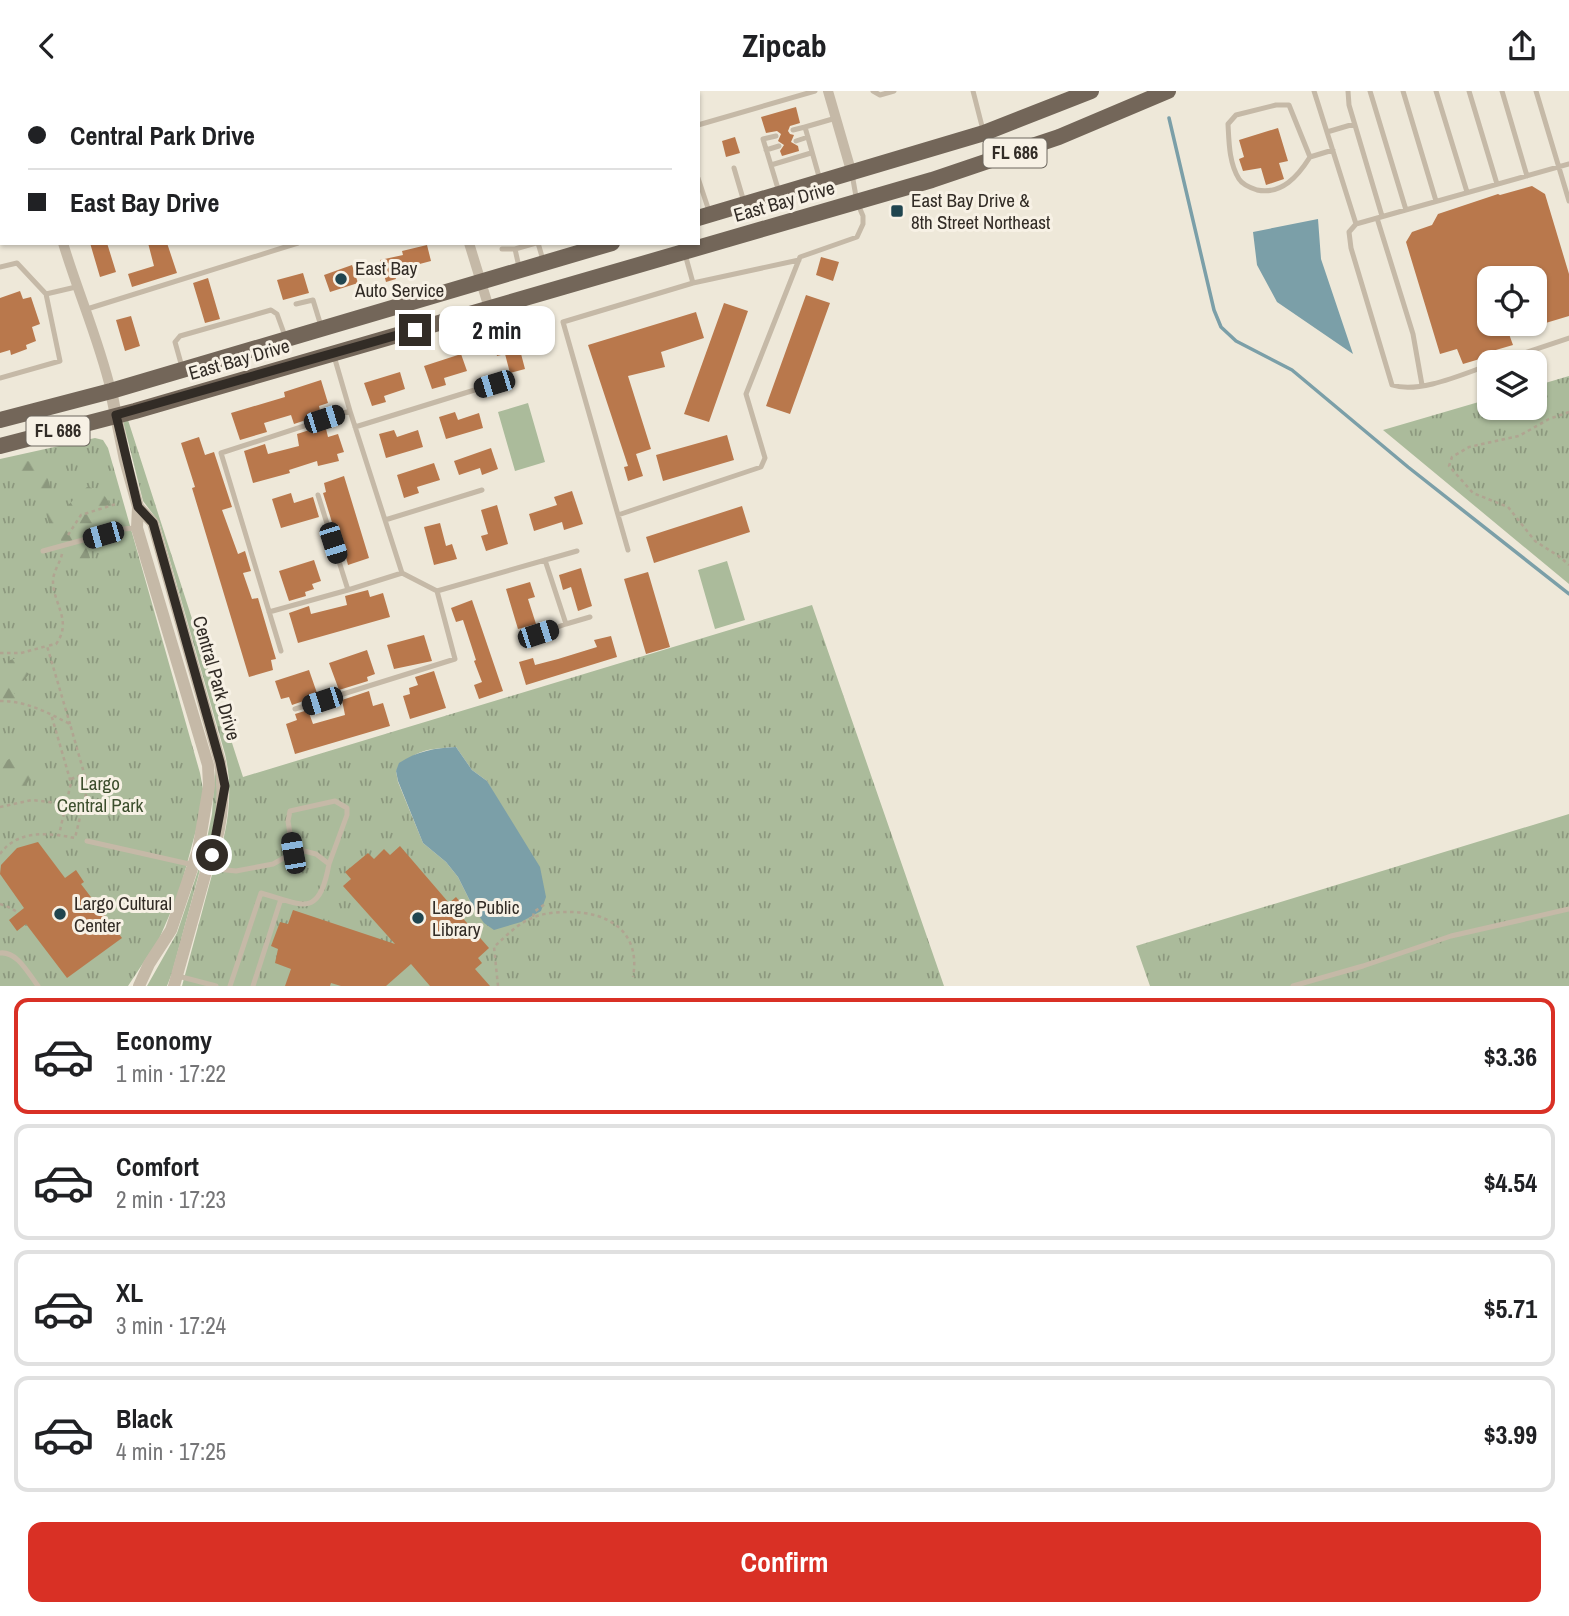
<!DOCTYPE html>
<html lang="en">
<head>
<meta charset="utf-8">
<style>
	:root { --surface:#fff; --page:#f2f2f2; --text:#202124; --muted:#757577; --line:#e0e0e0; --accent:#d93025 }
	body { margin:0; font-family:"Archivo Narrow",sans-serif; background:var(--page); color:var(--text); height:100vh; display:flex; flex-direction:column; font-size:26px; white-space:nowrap }
	* { box-sizing:border-box; margin:0 }
	p { font-size:23px; color:var(--muted) }
	.icon { flex:none; width:38px; height:38px; fill:none; stroke:currentColor; stroke-width:2; stroke-linecap:round; stroke-linejoin:round }
	.map { position:relative; height:895px; overflow:hidden }
	.side { display:flex; flex-direction:column; background:var(--surface); flex:1 }
	.side>* { flex:none }
	.top-card { position:absolute; left:0px; top:0px; width:700px; height:154px; box-shadow:0 2px 5px #0004; display:grid; align-content:center; height:154px; padding:0 28px; background:var(--surface) }
	.fabs { position:absolute; left:1477px; top:175px; display:grid; gap:14px }
	.fabs a { display:grid; place-items:center; width:70px; height:70px; border-radius:14px; background:var(--surface); box-shadow:0 2px 5px #0004; font-size:35px }
	.end { position:absolute; width:32px; height:32px; margin:-16px; border:9px solid #322c26; background:#fff; box-shadow:0 0 0 4px #fff }
	.from { border-radius:50% }
	.bubble { position:absolute; height:49px; border-radius:14px; background:var(--surface); box-shadow:0 2px 5px #0004; font-size:23px; font-weight:700; line-height:49px; text-align:center }
	.car { position:absolute; width:21px; height:42px; margin:-21px -10px; border-radius:9px; box-shadow:0 0 5px 2px #0007; background:linear-gradient(#222 24%,#8ab4d8 0 40%,#222 0 76%,#8ab4d8 0 86%,#222 0) }
	.top-card b { display:flex; align-items:center; gap:24px; height:66px; font-size:26px }
	.top-card b+b { border-top:2px solid var(--line) }
	.top-card i { width:18px; height:18px; background:var(--text) }
	ul { padding:12px 0 0; list-style:none }
	li { display:flex; align-items:center; gap:21px; height:116px; margin:0 14px 10px; padding:0 14px; border:4px solid var(--line); border-radius:14px }
	li div { flex:1 }
	li b { display:block; font-size:26px }
	li em { font-style:normal; font-weight:700 }
	li.active { border-color:var(--accent) }
	li>.icon { width:63px; height:63px; stroke-width:1.5 }
	.cta { display:flex; gap:14px; margin-top:auto; padding:14px 28px }
	.cta a { flex:1; height:80px; border-radius:14px; background:var(--accent); color:#fff; font-size:28px; font-weight:700; line-height:80px; text-align:center }
	header { display:flex; justify-content:space-between; align-items:center; height:91px; padding:0 28px; background:var(--surface); font-size:32px; font-weight:700 }
	.map>svg:first-child { display:block }
	.grass { fill:url(#grass-tufts); fill-rule:evenodd }
	.forest { fill:url(#forest-firs) }
	.pitch { fill:#abbb9b }
	.water { fill:#7b9fa8 }
	.lines { fill:none; stroke-linecap:round; stroke-linejoin:round }
	.stream { stroke:#7b9fa8; stroke-width:3.5 }
	.building { fill:#b9784c; fill-rule:evenodd }
	.path { stroke:#b0a491; stroke-width:2.5; stroke-dasharray:3.5 3.5; stroke-linecap:butt }
	.service { stroke:#c5b9a7; stroke-width:5 }
	.minor { stroke:#c5b9a7; stroke-width:10 }
	.tertiary { stroke:#c5b9a7; stroke-width:12 }
	.primary { stroke:#736659; stroke-width:16 }
	.route { stroke:#322c26; stroke-width:9 }
	.poi-dot { fill:#20454f; stroke:#f7f1e5; stroke-width:2.5 }
	.labels { text-anchor:middle; stroke-width:6; stroke-linejoin:round; paint-order:stroke }
	.shield { fill:#f7f1e5; stroke:#6d675f; stroke-width:2 }
	.shield-label { font-size:18px; font-weight:bold; fill:#322c26 }
	.poi-label { font-size:19px; fill:#322c26; stroke:#f7f1e5; text-anchor:start }
	.street-label { font-size:19px; fill:#322c26; stroke:#f7f1e5 }
	.park-label { font-size:19px; fill:#3c4e2d; stroke:#f7f1e5 }
</style>
</head>
<body>
<header><svg class="icon" aria-label="back" viewBox="0 0 24 24"><path d="M15 5l-7 7 7 7"/></svg>Zipcab<svg class="icon" aria-label="share" viewBox="0 0 24 24"><path d="M12 15V3M7 8l5-5 5 5M5 13v7h14v-7"/></svg></header>
<div class="map">
<svg width="1569" height="895" viewBox="0 0 1569 895">
	<defs>
		<pattern id="grass-tufts" width="24" height="20" patternUnits="userSpaceOnUse" patternTransform="scale(1.75)"><rect width="24" height="20" fill="#abbb9b"/><path d="M3 7l-1-3M5 7V3M7 7l1-3M15 17l-1-3M17 17v-4M19 17l1-3" fill="none" stroke="#8c987e"/></pattern>
		<pattern id="forest-firs" width="22" height="20" patternUnits="userSpaceOnUse" patternTransform="scale(1.75)"><rect width="22" height="20" fill="#abbb9b"/><path d="M5 1l3.5 6h-7zM16 11l3.5 6h-7z" fill="#8c987e"/></pattern>
	</defs>
	<rect width="100%" height="100%" fill="#eee8d9"/>
	<path class="grass" d="M0,11L2,16L0,121Z
		M1569,285V493L1383,339L1489,308V317H1535V295Z
		M128,329L243,686L812,514L944,895H182L213,780C228,744 234,701 225,663L159,431L143,410L123,330ZM456,656L472,679L487,690L497,709L474,818L458,786L446,771L423,752L398,691L396,680C415,658 428,658 456,656Z
		M95,347L103,349L108,357L200,682L203,698L202,717L179,802L159,848L128,895H0V368Z
		M215,679C221,710 213,746 201,775L172,882L167,895H147L177,842L204,762L212,723Z
		M1569,723V895H1150L1136,855Z"/>
	<path class="forest" d="M28,370L45,377L54,410L64,418L87,396L100,398L111,414L115,430L110,433L98,434L86,443L89,470L72,473L59,445L50,439C48,418 34,397 18,383L0,387V374Z
		M44,559L46,562L40,569L20,576L29,583L14,602L19,607L23,618L17,622L0,615V596L8,597L7,574L10,569Z
		M12,666L24,667L35,679L22,701C5,700 0,691 0,674Z"/>
	<path class="pitch" d="M528,312L545,371L515,380L498,321Z
		M727,470L745,529L715,538L698,479Z"/>
	<path class="water" d="M1318,128L1321,168L1353,263L1277,211L1257,174L1253,141Z
		M456,656L472,679L487,690L540,776L546,806L541,820L521,831L494,839L484,832L474,818L458,786L446,771L423,752L398,690L396,680L399,672C417,660 435,657 456,656Z"/>
	<g class="lines">
		<path class="stream" d="M1169,27L1214,219L1221,236L1236,250L1292,279L1408,376L1569,503"/>
	</g>
	<path class="building" d="M796,16L800,32L790,35L788,40L790,43L794,44L791,51L798,55L799,60L782,65L780,60L784,54L778,50L781,43L777,40L766,42L761,26Z
		M1278,37L1288,70L1279,72L1284,88L1266,94L1261,77L1243,80L1239,68L1244,66L1239,49Z
		M735,46L740,62L726,66L722,50Z
		M1532,95L1545,103L1569,183V225L1509,243L1513,254L1482,263L1483,267L1463,273L1457,258L1440,263L1406,151L1412,141L1432,134L1438,123L1498,103L1500,104ZM1489,187H1535V234L1489,233Z
		M90,152H107L116,181L100,186Z
		M148,152H167L177,182L132,196L128,183L154,175Z
		M427,154L431,170L393,180L396,188L386,191L380,169L403,164L402,160Z
		M821,166L839,171L833,190L816,184Z
		M352,174L358,192L330,201L324,184Z
		M303,182L309,202L283,209L277,189Z
		M208,187L220,228L205,232L193,192Z
		M20,200L23,208L31,206L40,233L32,236L36,250L26,254L27,258L11,264L10,259L0,262V207Z
		M806,204L830,212L790,323L766,315Z
		M724,212L748,220L709,331L684,323Z
		M696,221L704,247L661,261L665,276L628,285L651,358L636,363L643,385L628,390L624,376L628,375L588,254Z
		M131,225L140,255L125,260L116,229Z
		M515,240L525,278L510,282L505,263L497,265L492,246Z
		M461,263L467,280L444,287L446,294L432,298L424,275Z
		M400,281L405,298L384,305L386,311L372,315L364,292Z
		M321,289L328,312L319,315L321,324L294,333L291,324L264,332L267,341L240,349L231,322L285,306L284,301Z
		M455,321L458,329L479,322L483,337L446,348L439,326Z
		M325,334L328,346L338,343L344,361L337,363L339,370L318,375L317,370L289,379L290,382L253,392L244,360L265,353L268,363L299,355L297,343Z
		M394,339L397,346L418,339L423,356L386,367L379,343Z
		M727,344L734,369L663,390L656,364Z
		M199,346L205,364L214,361L232,416L222,419L238,463L245,460L251,480L243,482L252,508L258,507L276,568L271,569L273,579L249,586L192,397L195,396L181,352Z
		M491,357L498,378L482,384L480,377L459,384L454,370Z
		M434,372L440,389L417,396L419,402L404,407L397,384Z
		M344,385L369,467L348,474L345,463L342,464L323,402L326,401L324,392Z
		M572,400L583,433L564,439L562,431L534,440L529,423L557,414L554,406Z
		M291,402L294,412L313,406L319,426L281,437L272,408Z
		M497,414L508,453L486,460L481,445L488,443L481,419Z
		M742,415L750,441L654,472L646,446Z
		M440,432L446,455L452,453L457,468L434,474L424,436Z
		M314,469L321,490L312,493L314,498L305,501L306,505L289,510L279,480Z
		M581,477L592,515L578,520L571,496L563,499L559,484Z
		M648,481L670,556L646,563L624,488Z
		M530,491L535,506L528,508L536,533L518,538L506,498Z
		M368,499L370,506L383,502L390,526L298,552L289,522L309,515L311,523L347,514L345,505Z
		M472,509L503,600L479,608L474,594L482,591L474,570L476,569L463,529L456,531L451,517Z
		M424,544L432,570L394,578L387,554Z
		M611,545L617,566L526,594L519,571L533,567L535,574L558,568L597,556L594,549Z
		M367,559L375,583L367,586L368,590L339,599L329,572Z
		M309,579L318,605L292,614L289,606L281,608L275,590Z
		M434,580L446,617L410,628L403,605L410,603L409,597L418,594L415,586Z
		M369,600L373,615L383,612L390,635L295,663L286,633L297,629L295,623L308,619L313,633L345,624L342,609Z
		M38,751L65,787L76,779L84,791L81,793L122,847L67,887L26,833L17,840L9,829L24,817L0,783L1,774L17,757Z
		M400,755L449,812L456,806L466,818L460,824L489,857L478,867L482,872L475,878L490,895H430L411,873L386,895H341L331,892L330,895H285L291,878L275,872L278,858L271,855L280,831L288,833L293,819L395,853L343,795L351,788L345,781L368,762L374,768L384,758L390,764Z"/>
	<g class="lines">
		<path class="path" d="M0,123H2
			M1569,321L1549,328L1519,345L1469,356L1452,366L1449,375L1473,402L1508,416L1535,450L1560,466L1569,474
			M68,444L81,424L116,413
			M62,463C60,472 53,481 53,490C53,513 73,530 56,553L47,555L70,633
			M0,562H21L47,555
			M0,610C27,610 46,621 70,633L88,696L82,718L66,713L59,744
			M71,688L84,683
			M0,716L32,709L66,713L71,692L51,623
			M0,763C18,738 49,742 75,747L82,718
			M0,813L11,817L17,821
			M533,826L534,821L545,813
			M498,895L494,856C505,846 517,833 532,827C543,822 557,821 569,821C609,821 641,841 633,886"/>
		<path class="service" d="M873,0L880,4L894,0
			M973,0L983,39
			M1314,0L1356,133L1569,73
			M1348,0L1349,14L1382,125
			M1370,0L1406,119
			M1403,0L1436,110
			M1436,0L1467,101
			M1469,0L1497,93
			M1502,0L1527,85
			M1536,0L1569,110
			M149,2L155,0
			M698,34L815,0
			M793,39L805,36
			M1327,41L1354,33
			M776,45L763,48L779,101
			M796,50L808,46
			M766,59L779,55
			M1310,66L1289,14H1276L1236,24L1228,33C1229,51 1229,72 1239,88C1242,93 1251,97 1257,99C1282,104 1298,85 1310,66L1333,59
			M771,74L811,62
			M734,77L744,111
			M698,87L709,120
			M820,89L805,36L836,27
			M1377,127L1413,243L1422,294
			M1356,133L1349,141L1351,157L1392,294C1419,303 1463,283 1489,274
			M538,152L543,169
			M502,158H515L536,152
			M515,158L519,176
			M0,176L17,172L46,203L76,196
			M693,192L799,169
			M296,213L313,209L321,235
			M87,218L298,152
			M1498,271L1569,247
			M182,276L175,251L180,245L271,219L277,223L285,245
			M0,287L60,270L46,203
			M355,336L494,293
			M618,424L761,376L765,367L746,303L800,166L857,146L863,133V125L857,111L852,83
			M385,429L482,399
			M628,459L563,231L693,192L685,163
			M43,460L123,438L135,437
			M402,482L437,500L577,460
			M348,499L402,482L350,320
			M269,521L348,499L318,404
			M566,533L590,526
			M538,543L566,533L545,469
			M281,560L221,362L350,320L334,265
			M295,618L455,568L437,500
			M87,750L207,777L236,780L273,773L293,762L304,760L316,763L329,773C319,828 303,814 261,802L230,895
			M293,762L288,730L290,720L335,710L347,717V724L329,773
			M0,862C17,860 28,882 38,895
			M178,885L216,895
			M253,895L281,808
			M1293,895L1363,875L1451,845L1569,818"/>
		<path class="minor" d="M24,0V2
			M421,0L422,2
			M828,0L852,83
			M484,2L490,0
			M0,145H2
			M63,152C78,202 99,249 111,300
			M469,152L489,217"/>
		<path class="tertiary" d="M111,300L125,369L138,416L137,437L208,674L209,695L198,760L171,839L149,873L139,895
			M138,416L153,432L220,671C226,706 221,745 207,777L174,895"/>
		<path class="primary" d="M698,127L984,42L1091,0
			M0,329L111,300L612,152
			M0,355L135,320L932,89L1059,46L1168,0"/>
	</g>
	<g class="lines">
		<path class="route" d="M212,764L225,695L220,671L153,432L138,416L116,324L415,239"/>
	</g>
	<g class="poi-dot">
		<rect x="890" y="113" width="14" height="14" rx="3.5"/>
		<circle cx="341" cy="188" r="7"/>
		<circle cx="60" cy="823" r="7"/>
		<circle cx="418" cy="827" r="7"/>
	</g>
	<g class="labels">
		<g class="shield">
			<rect x="983.5" y="47.5" width="63" height="29" rx="5"/>
			<rect x="26.5" y="325.5" width="63" height="29" rx="5"/>
		</g>
		<g class="shield-label">
			<text x="1015" y="68">FL 686</text>
			<text x="58" y="346">FL 686</text>
		</g>
		<g class="poi-label">
			<text x="911" y="116">East Bay Drive &amp;<tspan x="911" dy="22">8th Street Northeast</tspan></text>
			<text x="355" y="184">East Bay<tspan x="355" dy="22">Auto Service</tspan></text>
			<text x="74" y="819">Largo Cultural<tspan x="74" dy="22">Center</tspan></text>
			<text x="432" y="823">Largo Public<tspan x="432" dy="22">Library</tspan></text>
		</g>
		<g class="street-label">
			<text transform="translate(784 110) rotate(-16)" y="7">East Bay Drive</text>
			<text transform="translate(239 268) rotate(-16)" y="7">East Bay Drive</text>
			<text transform="translate(217 587) rotate(74)" y="7">Central Park Drive</text>
		</g>
		<g class="park-label">
			<text x="100" y="699">Largo<tspan x="100" dy="22">Central Park</tspan></text>
		</g>
	</g>
</svg>
<div class="fabs">
<a><svg class="icon" aria-label="locate" viewBox="0 0 24 24"><circle cx="12" cy="12" r="6"/><path d="M12 2v4M12 18v4M2 12h4M18 12h4"/></svg></a>
<a><svg class="icon" aria-label="layers" viewBox="0 0 24 24"><path d="M12 4l9 5-9 5-9-5zM3 14l9 5 9-5"/></svg></a>
</div>
<i class="end from" style="left:212px;top:764px"></i>
<i class="end" style="left:415px;top:239px"></i>
<div class="bubble" style="left:439px;top:215px;width:116px">2 min</div>
<i class="car" style="left:494px;top:293px;rotate:253deg"></i>
<i class="car" style="left:324px;top:328px;rotate:72deg"></i>
<i class="car" style="left:103px;top:444px;rotate:254deg"></i>
<i class="car" style="left:333px;top:452px;rotate:162deg"></i>
<i class="car" style="left:538px;top:543px;rotate:72deg"></i>
<i class="car" style="left:322px;top:610px;rotate:252deg"></i>
<i class="car" style="left:293px;top:762px;rotate:350deg"></i>
<div class="top-card">
<b><i class="from"></i>Central Park Drive</b>
<b><i></i>East Bay Drive</b>
</div>
</div>
<section class="side">
<ul>
<li class="active"><svg class="icon" aria-label="car" viewBox="0 0 24 24"><path d="M5 17H2v-5l4-1 3-4h7l3 4 3 1v5h-3M9 17h6M6 11h13"/><circle cx="7" cy="17" r="2"/><circle cx="17" cy="17" r="2"/></svg><div><b>Economy</b><p>1 min · 17:22</p></div><em>$3.36</em></li>
<li><svg class="icon" aria-label="car" viewBox="0 0 24 24"><path d="M5 17H2v-5l4-1 3-4h7l3 4 3 1v5h-3M9 17h6M6 11h13"/><circle cx="7" cy="17" r="2"/><circle cx="17" cy="17" r="2"/></svg><div><b>Comfort</b><p>2 min · 17:23</p></div><em>$4.54</em></li>
<li><svg class="icon" aria-label="car" viewBox="0 0 24 24"><path d="M5 17H2v-5l4-1 3-4h7l3 4 3 1v5h-3M9 17h6M6 11h13"/><circle cx="7" cy="17" r="2"/><circle cx="17" cy="17" r="2"/></svg><div><b>XL</b><p>3 min · 17:24</p></div><em>$5.71</em></li>
<li><svg class="icon" aria-label="car" viewBox="0 0 24 24"><path d="M5 17H2v-5l4-1 3-4h7l3 4 3 1v5h-3M9 17h6M6 11h13"/><circle cx="7" cy="17" r="2"/><circle cx="17" cy="17" r="2"/></svg><div><b>Black</b><p>4 min · 17:25</p></div><em>$3.99</em></li>
</ul>
<div class="cta"><a>Confirm</a></div>
</section>
</body>
</html>
